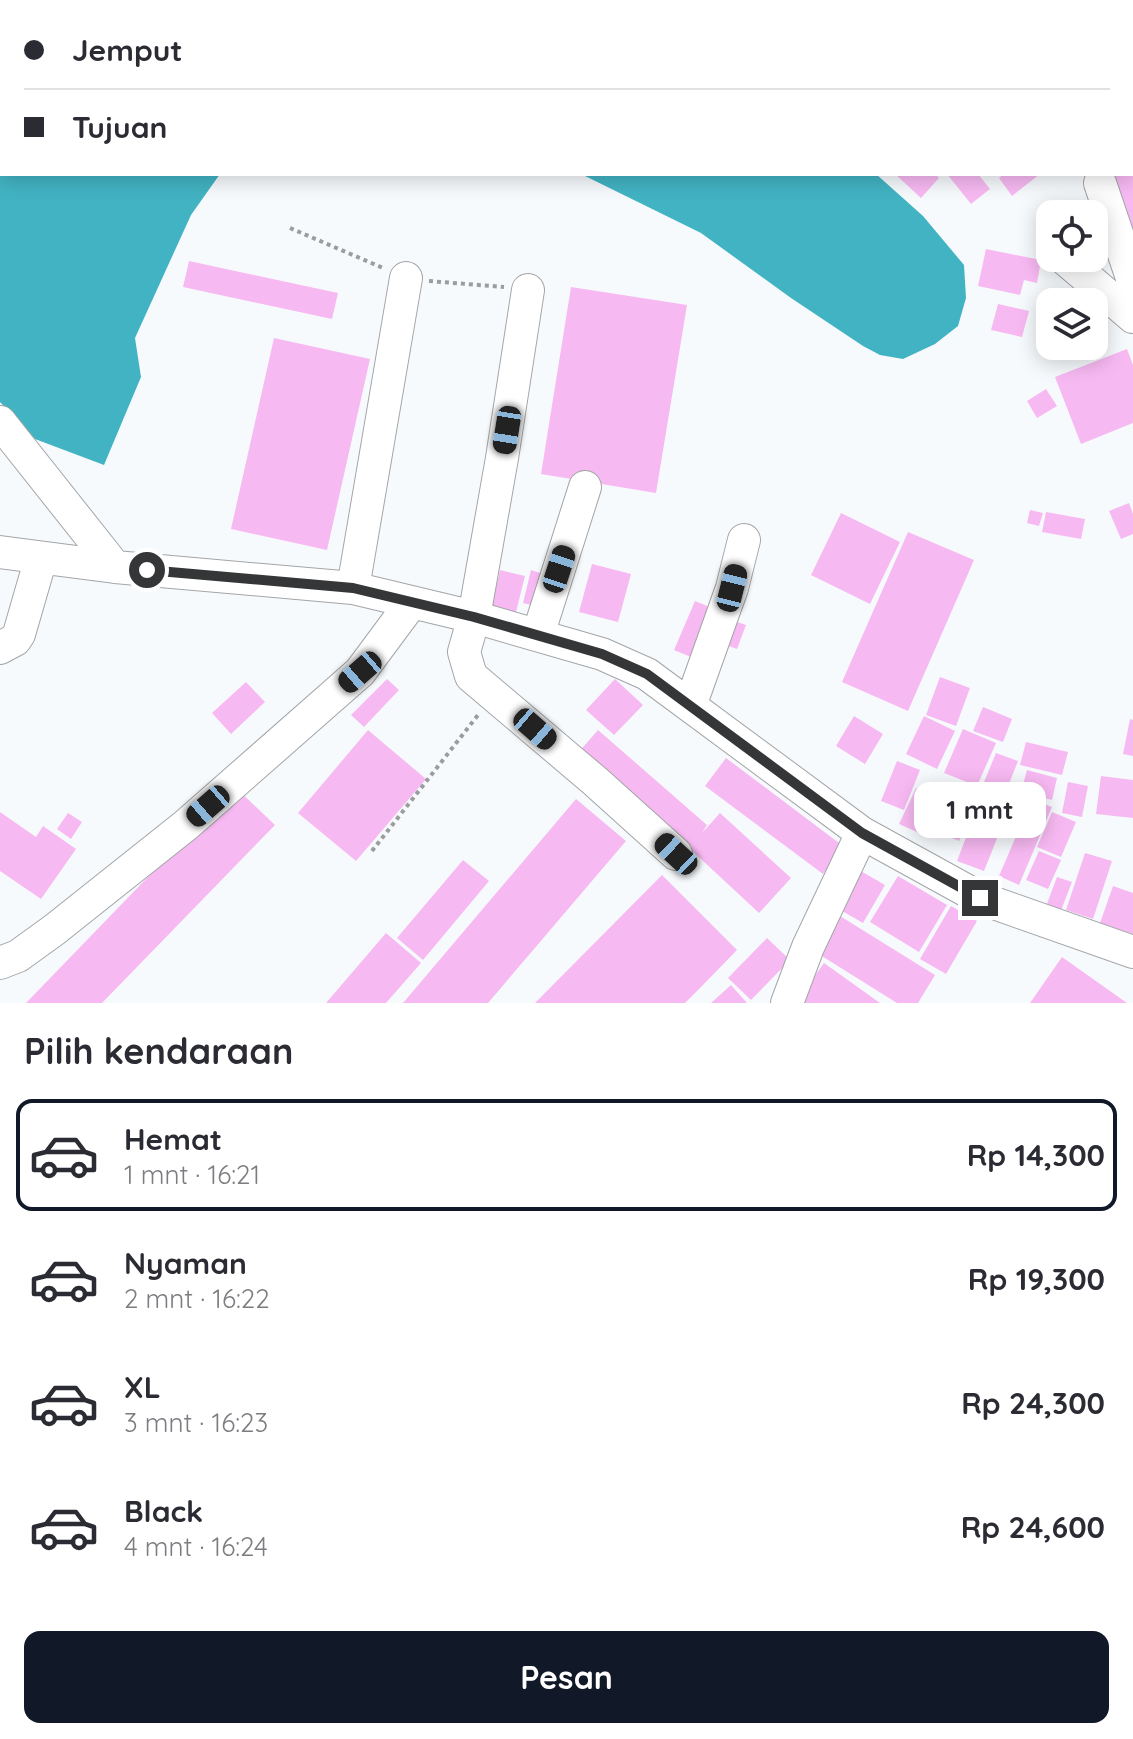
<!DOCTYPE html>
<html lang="id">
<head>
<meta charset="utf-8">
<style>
	:root { --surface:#fff; --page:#f7f7f7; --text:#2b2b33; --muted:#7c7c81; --line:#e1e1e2; --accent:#111827 }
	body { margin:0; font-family:Quicksand,sans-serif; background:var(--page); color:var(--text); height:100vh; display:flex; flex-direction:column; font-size:30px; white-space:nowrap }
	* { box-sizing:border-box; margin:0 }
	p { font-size:26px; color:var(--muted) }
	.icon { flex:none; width:44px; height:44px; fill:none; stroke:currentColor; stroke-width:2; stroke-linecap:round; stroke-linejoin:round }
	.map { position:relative; height:1003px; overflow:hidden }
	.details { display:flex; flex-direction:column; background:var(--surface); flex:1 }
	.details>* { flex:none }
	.guide { position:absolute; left:0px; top:0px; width:1134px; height:176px; box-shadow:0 4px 20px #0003; display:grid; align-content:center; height:176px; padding:0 24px; background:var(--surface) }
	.controls { position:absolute; left:1036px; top:200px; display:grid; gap:16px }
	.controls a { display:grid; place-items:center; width:72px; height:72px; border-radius:16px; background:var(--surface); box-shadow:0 4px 20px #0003; font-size:40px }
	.end { position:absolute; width:36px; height:36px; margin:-18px; border:10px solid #353637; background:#fff; box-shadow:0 0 0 4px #fff }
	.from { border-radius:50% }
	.bubble { position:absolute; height:56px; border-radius:16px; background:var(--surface); box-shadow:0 4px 20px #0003; font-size:26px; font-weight:800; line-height:56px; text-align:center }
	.car { position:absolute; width:24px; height:48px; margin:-24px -12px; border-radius:10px; box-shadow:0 0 6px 2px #0007; background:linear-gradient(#222 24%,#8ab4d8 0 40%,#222 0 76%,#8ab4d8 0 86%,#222 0) }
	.guide b { display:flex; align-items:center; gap:28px; height:76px; font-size:30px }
	.guide b+b { border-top:2px solid var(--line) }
	.guide i { width:20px; height:20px; background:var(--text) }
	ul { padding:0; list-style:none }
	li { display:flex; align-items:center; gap:24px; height:112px; margin:0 16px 12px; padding:0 8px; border:4px solid transparent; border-radius:16px }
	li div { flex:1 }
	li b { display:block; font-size:30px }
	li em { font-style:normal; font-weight:800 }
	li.active { border-color:var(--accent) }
	li>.icon { width:72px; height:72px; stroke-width:1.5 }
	h2 { padding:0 24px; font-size:36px; line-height:96px }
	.primary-button { display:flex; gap:16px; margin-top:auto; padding:16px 24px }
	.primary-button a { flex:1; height:92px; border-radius:16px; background:var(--accent); color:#fff; font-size:32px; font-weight:800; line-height:92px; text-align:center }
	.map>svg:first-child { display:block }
	.water { fill:#42b3c3 }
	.building { fill:#f7b9f2 }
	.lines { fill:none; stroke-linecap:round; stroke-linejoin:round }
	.minor-casing { stroke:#a3a5a7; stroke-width:34 }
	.path { stroke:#9a9c9e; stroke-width:4; stroke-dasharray:4 4; stroke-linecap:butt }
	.minor { stroke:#fff; stroke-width:32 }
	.route { stroke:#353637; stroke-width:10 }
</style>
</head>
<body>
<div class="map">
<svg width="1133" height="1003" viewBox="0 0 1133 1003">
	<rect width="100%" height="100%" fill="#f7fafd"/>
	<path class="water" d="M0,0H763L2,2V174H220L191,215L135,338L141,377L104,465L35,439L0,402Z
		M581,174H876L923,216L964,265L966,298L958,326L935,344L903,359L880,355L863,346L791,298L701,233Z"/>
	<path class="building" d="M895,174H935L939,178L921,198Z
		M947,174H978L990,189L971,204Z
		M1004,174H1040L1012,196L999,178Z
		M1105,174H1133V232Z
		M986,249L1041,260L1037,283L1024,280L1020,295L978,286Z
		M189,261L338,293L332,319L183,287Z
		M571,287L687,305L656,493L541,474Z
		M998,304L1029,311L1022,337L991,330Z
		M274,338L370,359L327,550L231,529Z
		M1127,349L1133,365V423L1081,444L1055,377Z
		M1046,389L1057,406L1037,418L1027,401Z
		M1129,503L1133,514V534L1121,539L1109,511Z
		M1030,510L1043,513L1039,526L1027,523Z
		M1046,512L1085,519L1081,539L1042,532Z
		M841,513L900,542L870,604L811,575Z
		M908,532L974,560L908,711L842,682Z
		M592,564L631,574L618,622L579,612Z
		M500,570L525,576L515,616L491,610Z
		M531,570L543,574L536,606L523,603Z
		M695,601L712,608L691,657L674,650Z
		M729,619L746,625L737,649L720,643Z
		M940,677L970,688L956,726L926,715Z
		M387,679L399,690L364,727L351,715Z
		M615,679L643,705L614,735L586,710Z
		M246,682L265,702L231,734L212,713Z
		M983,707L1012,719L1003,742L973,731Z
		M854,716L883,734L865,764L836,746Z
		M924,716L955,731L937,769L906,754Z
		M1130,719L1133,720V756L1123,754Z
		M963,729L996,743L977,786L944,773Z
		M368,730L426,779L356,861L298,813Z
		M598,730L707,825L702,833L720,813L791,878L759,913L688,847L577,754Z
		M1026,742L1068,752L1062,775L1020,765Z
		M996,753L1018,761L1001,804L979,794Z
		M726,758L843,846L823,874L705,786Z
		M897,761L920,770L904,810L881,801Z
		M1027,770L1057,778L1052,800L1021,792Z
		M1101,776L1133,780V818L1096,814Z
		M1068,782L1088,786L1082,817L1062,813Z
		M235,787L275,825L102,1003H26Z
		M916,788L942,800L926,836L899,824Z
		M951,795L975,806L959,841L935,831Z
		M576,799L626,841L488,1003H403Z
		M1032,799L1052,807L1019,885L999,876Z
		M980,801L1008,811L984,871L957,861Z
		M0,812L36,837L43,826L76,849L41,899L0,871Z
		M1052,812L1076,822L1061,857L1037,847Z
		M68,813L82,822L71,839L57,829Z
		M1039,851L1061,860L1048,889L1026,880Z
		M1085,853L1112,861L1093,919L1066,910Z
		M463,860L489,881L423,960L397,938Z
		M859,870L885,885L863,923L837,908Z
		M662,875L737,950L701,987L685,1003H535Z
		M898,876L947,905L919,952L870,922Z
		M1057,877L1072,882L1060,913L1045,909Z
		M1113,886L1133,893V934L1100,923Z
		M951,906L977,921L946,974L920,959Z
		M840,916L935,975L918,1003H897L817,953Z
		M386,933L421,963L386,1003H326Z
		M767,938L790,960L751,1000L728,978Z
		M1062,957L1127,1003H1030Z
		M824,963L880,1003H795Z
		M731,985L747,1003H711Z"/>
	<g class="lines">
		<g class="minor-casing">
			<path id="minor" d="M958,0L965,2
				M1132,6L1133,5
				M1132,76L1133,77
				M1100,183L1133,281
				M1064,258L1133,317
				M528,290L502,458L474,617L464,652L471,676L595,781L676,854
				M0,422L115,567
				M0,552L115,567L353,588L474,617L602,654L647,674L862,833L980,898L1133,952
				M353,588L406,278
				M538,635L585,487
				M0,648L15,640L19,634L41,558
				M690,706L732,588L744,540
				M0,963L18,956L54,930L186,825L360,672L412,602
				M787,1003L808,947L862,833"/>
		</g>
		<path class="path" d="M290,228L383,268
			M429,281L504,287
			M372,851L478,715"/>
		<use href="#minor" class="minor"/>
	</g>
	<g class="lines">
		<path class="route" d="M147,570L353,588L474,617L602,654L647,674L862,833L980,898"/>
	</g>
</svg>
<div class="controls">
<a><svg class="icon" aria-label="locate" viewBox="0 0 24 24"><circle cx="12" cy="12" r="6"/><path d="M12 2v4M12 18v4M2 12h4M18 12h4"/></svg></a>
<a><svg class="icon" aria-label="layers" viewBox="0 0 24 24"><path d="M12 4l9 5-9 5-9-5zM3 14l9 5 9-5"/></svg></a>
</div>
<i class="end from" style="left:147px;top:570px"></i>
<i class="end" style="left:980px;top:898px"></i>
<div class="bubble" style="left:914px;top:782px;width:132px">1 mnt</div>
<i class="car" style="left:507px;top:430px;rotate:189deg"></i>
<i class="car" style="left:559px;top:569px;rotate:18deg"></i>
<i class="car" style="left:732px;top:588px;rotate:14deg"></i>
<i class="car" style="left:360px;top:672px;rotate:229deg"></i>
<i class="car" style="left:535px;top:729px;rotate:131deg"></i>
<i class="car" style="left:208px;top:806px;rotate:229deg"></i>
<i class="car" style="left:676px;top:854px;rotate:313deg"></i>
<div class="guide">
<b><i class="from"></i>Jemput</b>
<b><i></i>Tujuan</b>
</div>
</div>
<section class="details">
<h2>Pilih kendaraan</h2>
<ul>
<li class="active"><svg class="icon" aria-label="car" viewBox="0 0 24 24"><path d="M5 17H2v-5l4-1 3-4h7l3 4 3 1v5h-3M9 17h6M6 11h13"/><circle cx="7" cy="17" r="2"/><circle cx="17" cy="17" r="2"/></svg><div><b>Hemat</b><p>1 mnt · 16:21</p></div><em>Rp 14,300</em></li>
<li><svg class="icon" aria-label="car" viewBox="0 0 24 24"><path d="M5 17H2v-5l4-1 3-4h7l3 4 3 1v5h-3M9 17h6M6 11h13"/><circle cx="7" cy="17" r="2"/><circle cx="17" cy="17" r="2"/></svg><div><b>Nyaman</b><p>2 mnt · 16:22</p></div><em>Rp 19,300</em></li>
<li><svg class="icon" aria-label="car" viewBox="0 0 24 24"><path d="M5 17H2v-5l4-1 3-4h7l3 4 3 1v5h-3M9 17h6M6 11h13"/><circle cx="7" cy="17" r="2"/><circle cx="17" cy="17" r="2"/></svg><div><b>XL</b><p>3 mnt · 16:23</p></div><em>Rp 24,300</em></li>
<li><svg class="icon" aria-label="car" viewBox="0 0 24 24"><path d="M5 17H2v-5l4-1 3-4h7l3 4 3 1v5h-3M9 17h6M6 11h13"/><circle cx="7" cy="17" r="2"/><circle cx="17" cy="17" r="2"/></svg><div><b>Black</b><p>4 mnt · 16:24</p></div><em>Rp 24,600</em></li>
</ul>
<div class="primary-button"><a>Pesan</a></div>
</section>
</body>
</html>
